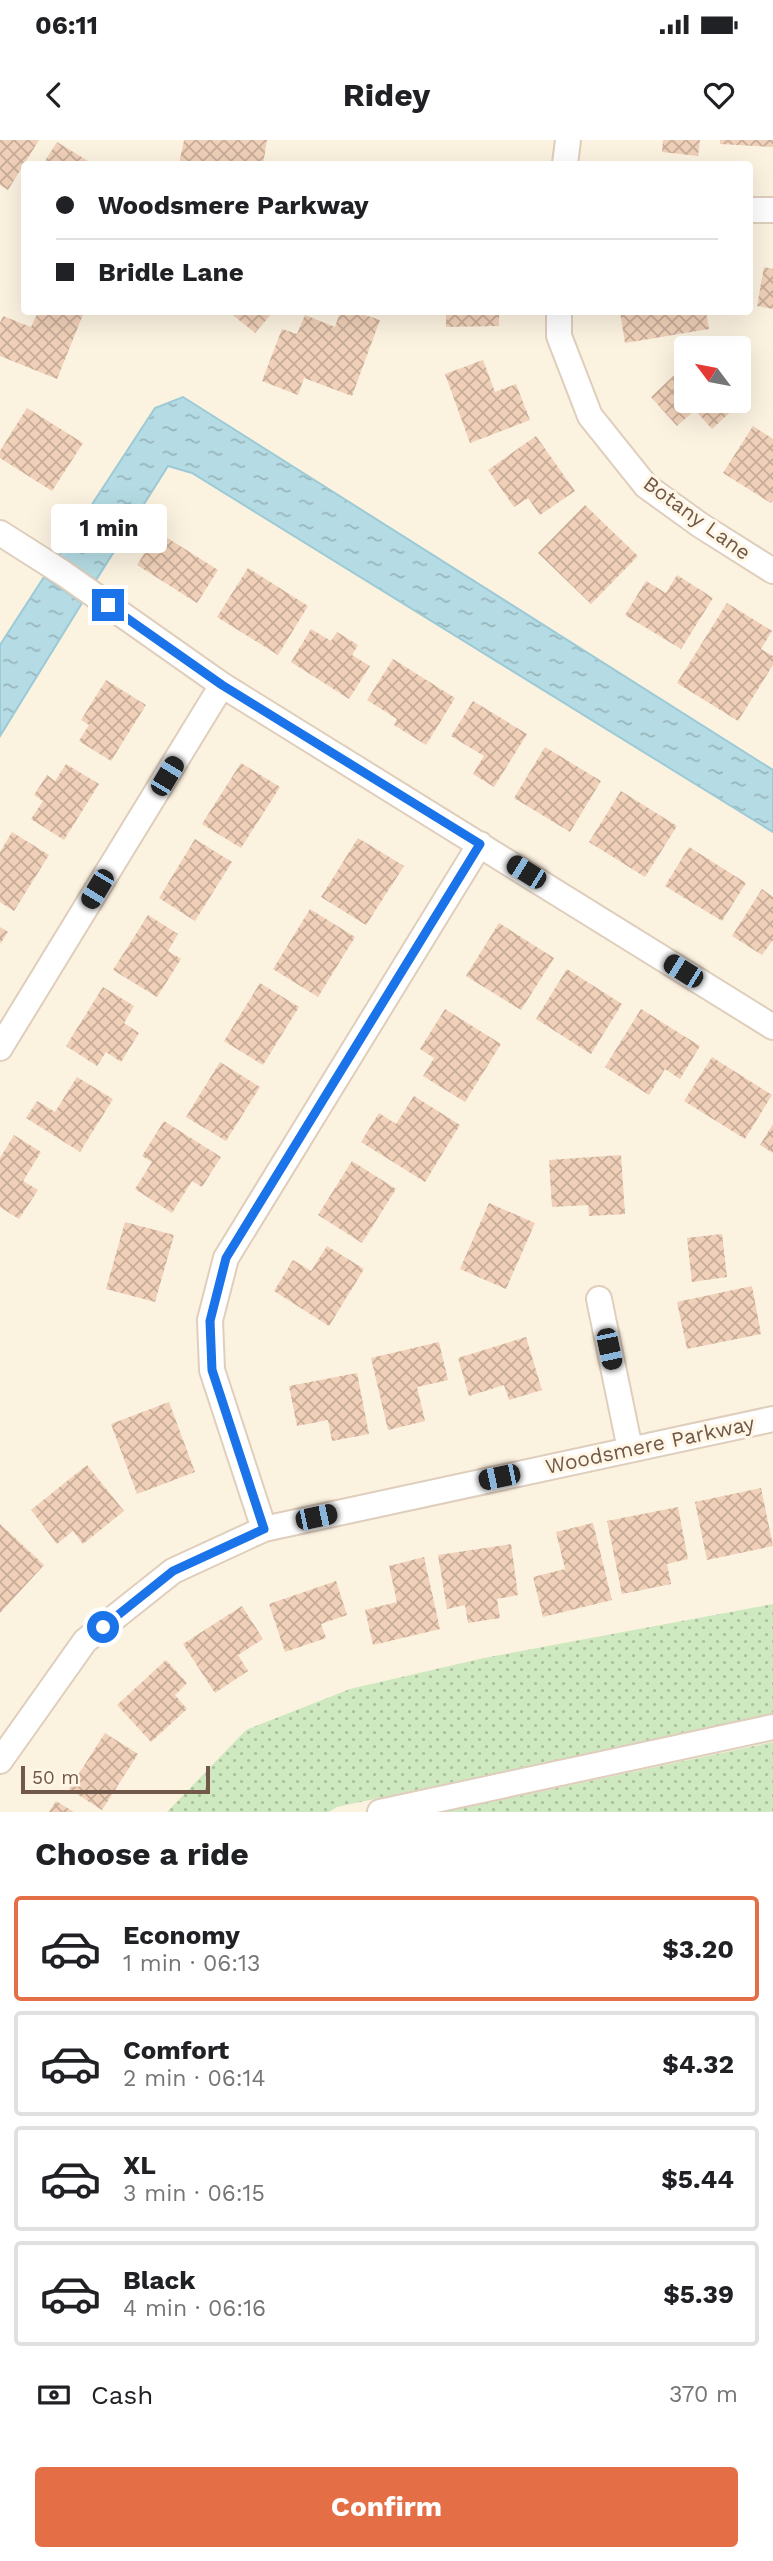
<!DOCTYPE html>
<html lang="en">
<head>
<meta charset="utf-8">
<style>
	:root { --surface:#fff; --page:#f2f2f2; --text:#202124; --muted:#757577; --line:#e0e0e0; --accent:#e46f46 }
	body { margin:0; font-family:"Work Sans",sans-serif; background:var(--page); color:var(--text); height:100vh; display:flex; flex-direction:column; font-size:26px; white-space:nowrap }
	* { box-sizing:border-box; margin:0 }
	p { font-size:23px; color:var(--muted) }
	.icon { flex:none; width:38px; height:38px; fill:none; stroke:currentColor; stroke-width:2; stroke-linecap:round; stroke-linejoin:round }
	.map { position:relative; height:1672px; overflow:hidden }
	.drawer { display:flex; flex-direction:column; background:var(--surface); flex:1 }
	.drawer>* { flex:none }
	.banner { position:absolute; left:21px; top:21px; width:732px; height:154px; border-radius:7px; box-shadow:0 7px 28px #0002; display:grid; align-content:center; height:154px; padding:0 35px; background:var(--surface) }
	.needle { width:46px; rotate:302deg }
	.tools { position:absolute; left:674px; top:196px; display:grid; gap:14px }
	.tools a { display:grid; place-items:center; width:77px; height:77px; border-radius:7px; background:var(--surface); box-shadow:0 7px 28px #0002; font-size:35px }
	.scale { position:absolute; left:21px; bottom:18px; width:189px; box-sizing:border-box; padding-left:7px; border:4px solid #715848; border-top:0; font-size:19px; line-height:24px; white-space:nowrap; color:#715848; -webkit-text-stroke:5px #fff6e5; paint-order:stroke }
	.end { position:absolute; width:32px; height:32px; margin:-16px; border:9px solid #1a73e8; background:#fff; box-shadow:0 0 0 4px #fff }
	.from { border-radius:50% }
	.bubble { position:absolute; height:49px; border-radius:7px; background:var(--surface); box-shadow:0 7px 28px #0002; font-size:23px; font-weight:700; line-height:49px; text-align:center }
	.car { position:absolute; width:21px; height:42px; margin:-21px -10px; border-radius:9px; box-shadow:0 0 5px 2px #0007; background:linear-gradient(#222 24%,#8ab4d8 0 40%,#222 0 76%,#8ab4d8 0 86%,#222 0) }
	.banner b { display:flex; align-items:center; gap:24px; height:66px; font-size:26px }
	.banner b+b { border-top:2px solid var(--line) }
	.banner i { width:18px; height:18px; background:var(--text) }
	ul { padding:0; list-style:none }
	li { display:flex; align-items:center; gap:21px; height:105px; margin:0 14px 10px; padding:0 21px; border:4px solid var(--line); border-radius:7px }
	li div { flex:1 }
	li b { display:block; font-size:26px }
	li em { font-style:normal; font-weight:700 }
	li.selected { border-color:var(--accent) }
	li>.icon { width:63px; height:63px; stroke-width:1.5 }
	h2 { padding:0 35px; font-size:32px; line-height:84px }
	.pay { display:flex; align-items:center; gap:18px; height:77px; padding:0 35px; font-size:26px }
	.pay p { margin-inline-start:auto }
	.action { display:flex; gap:14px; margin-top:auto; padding:14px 35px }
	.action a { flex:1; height:80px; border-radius:7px; background:var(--accent); color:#fff; font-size:28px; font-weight:700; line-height:80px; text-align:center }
	.status { display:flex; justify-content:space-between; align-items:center; height:49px; padding:0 35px; background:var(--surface); direction:ltr }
	.status svg { height:19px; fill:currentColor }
	header { display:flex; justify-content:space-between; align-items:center; height:91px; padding:0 35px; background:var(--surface); font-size:32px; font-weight:700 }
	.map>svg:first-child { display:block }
	.grass { fill:url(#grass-dots) }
	.water { fill:url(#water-ripples); stroke:#9ccad6; stroke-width:2 }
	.building { fill:url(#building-cross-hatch) }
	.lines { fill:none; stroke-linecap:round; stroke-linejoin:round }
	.street-casing { stroke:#dfcebc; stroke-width:28 }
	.street { stroke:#fff; stroke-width:24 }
	.route { stroke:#1a73e8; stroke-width:9 }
	.labels { text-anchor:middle; stroke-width:6; stroke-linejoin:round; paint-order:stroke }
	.street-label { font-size:21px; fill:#715848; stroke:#fff6e5 }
</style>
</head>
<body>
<div class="status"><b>06:11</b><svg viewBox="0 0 49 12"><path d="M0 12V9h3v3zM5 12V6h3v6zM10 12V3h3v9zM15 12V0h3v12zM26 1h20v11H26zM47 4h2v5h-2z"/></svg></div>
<header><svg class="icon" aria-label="back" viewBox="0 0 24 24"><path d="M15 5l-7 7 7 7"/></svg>Ridey<svg class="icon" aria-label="heart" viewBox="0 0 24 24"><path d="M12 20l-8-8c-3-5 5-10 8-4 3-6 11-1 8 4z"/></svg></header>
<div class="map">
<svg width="773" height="1672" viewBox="0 0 773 1672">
	<defs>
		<pattern id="grass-dots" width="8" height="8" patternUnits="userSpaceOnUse" patternTransform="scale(1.75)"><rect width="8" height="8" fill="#cee8bf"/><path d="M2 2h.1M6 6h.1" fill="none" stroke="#acbf9d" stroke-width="1.8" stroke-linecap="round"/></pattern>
		<pattern id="water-ripples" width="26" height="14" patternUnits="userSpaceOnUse" patternTransform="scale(1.75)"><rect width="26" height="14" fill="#b5dce4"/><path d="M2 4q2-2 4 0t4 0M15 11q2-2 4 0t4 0" fill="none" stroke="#98b5bb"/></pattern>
		<pattern id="building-cross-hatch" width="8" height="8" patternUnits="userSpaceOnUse" patternTransform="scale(1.75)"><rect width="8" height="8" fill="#f0d0b8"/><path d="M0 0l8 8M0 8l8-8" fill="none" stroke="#c7ac98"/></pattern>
	</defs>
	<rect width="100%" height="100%" fill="#fcf2e0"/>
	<path class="grass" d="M773,1464V1574L337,1667L329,1672H167L246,1590L350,1549L484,1518Z
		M773,1602V1672H444Z"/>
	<path class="water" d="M183,257L773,630V692L192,333L168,326L96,440L59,415L155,268Z
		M44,437L82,463L0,596V505Z"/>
	<path class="building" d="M0,0H39L8,50L0,45Z
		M184,0H267L263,24H179Z
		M663,0H700L698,16L662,12Z
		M720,0H773V7L720,4Z
		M57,2L93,24H43Z
		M764,127L773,129V169L757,166Z
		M38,172H84L57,239L0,216V183L3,176L31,187Z
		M229,172H273L255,193Z
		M340,172H356L380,180L352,256L304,238L298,255L262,241L282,189L297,194L305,175L335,187Z
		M446,172H499V186L446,187Z
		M620,172H706L709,189L625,203Z
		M483,220L495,252L516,244L530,280L470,303L445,234Z
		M686,224V261H737L740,263L712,289L695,270L677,286L651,257Z
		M27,268L83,303L52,351L0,318V311Z
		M753,286L773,299V360L771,363L723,333Z
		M536,296L575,351L540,375L528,358L514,367L488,330Z
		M585,365L638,416L591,464L538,413Z
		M158,392L218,430L197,463L137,425Z
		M248,428L308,466L278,515L217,477Z
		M677,435L713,458L681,509L625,475L646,441L666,453Z
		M727,463L772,491L761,509L773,516V525L738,581L677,543Z
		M311,489L331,501L337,492L358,505L352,515L370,526L349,559L291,522Z
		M393,519L455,558L426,605L394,585L397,579L367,560Z
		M106,540L146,565L111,621L79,601L89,585L81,580Z
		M473,561L527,594L494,647L473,634L484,616L451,596Z
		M545,607L601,641L570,692L514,658Z
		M241,623L280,647L241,708L202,684Z
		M66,624L99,644L64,700L31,679L43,661L34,655L47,635L55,641Z
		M621,651L677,686L645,737L589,702Z
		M12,692L49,715L14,771L0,762V712Z
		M358,698L404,726L366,785L321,757Z
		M195,699L232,722L195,781L159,758Z
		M689,707L746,743L722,781L665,746Z
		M762,749L773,757V800L762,815L732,796Z
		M310,769L355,797L318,857L273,829Z
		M148,775L178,794L168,811L181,819L157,857L113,830Z
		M499,783L554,818L521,870L466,836Z
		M0,787L8,792L0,804Z
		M567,829L622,864L591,914L536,879Z
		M260,843L299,867L263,925L224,901Z
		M103,847L134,866L124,883L139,893L121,922L106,912L97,926L66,906Z
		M445,869L501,904L465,962L423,936L434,918L420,909Z
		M641,869L700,906L680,939L665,929L649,955L605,927Z
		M712,917L772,955L745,999L684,961Z
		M220,922L260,947L226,1001L186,977Z
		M77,937L113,959L80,1012L26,978L37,961L55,972Z
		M414,956L460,985L425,1042L361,1002L379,973L396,984Z
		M164,981L221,1017L202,1047L192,1041L172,1073L135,1049L152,1022L142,1016Z
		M773,984V1013L760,1005Z
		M14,995L41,1012L23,1041L38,1050L19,1079L0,1067V1018Z
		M621,1015L625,1074L589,1076L588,1065L552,1067L549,1020Z
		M352,1021L396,1049L362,1103L318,1075Z
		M489,1063L535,1083L506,1149L460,1129Z
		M125,1082L174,1095L155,1162L106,1149Z
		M722,1094L727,1137L692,1142L687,1098Z
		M327,1106L364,1129L329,1186L274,1151L293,1120L311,1131Z
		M752,1146L761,1194L687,1209L677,1162Z
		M526,1197L542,1250L509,1260L504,1245L469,1256L458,1218Z
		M439,1202L448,1240L417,1247L425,1281L388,1290L371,1218Z
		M357,1233L369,1294L332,1301L328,1280L297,1286L289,1246Z
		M169,1262L195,1332L137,1354L111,1284Z
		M87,1325L124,1371L83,1404L73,1391L57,1404L31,1370Z
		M761,1348L773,1406L707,1420L695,1362Z
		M678,1367L688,1419L667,1424L671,1444L622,1454L607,1381Z
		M593,1383L612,1460L543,1477L533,1437L565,1429L556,1392Z
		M0,1384L44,1425L0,1473Z
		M511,1404L518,1455L497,1459L500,1478L468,1483L465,1465L447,1469L438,1415Z
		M424,1417L440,1489L373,1505L365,1470L397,1462L389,1426Z
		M336,1441L347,1475L321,1484L326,1498L285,1512L269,1464Z
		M242,1466L263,1499L238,1515L248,1531L215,1553L183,1504Z
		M166,1520L187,1543L175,1555L187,1569L151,1602L117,1565Z
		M105,1593L138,1614L102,1670L69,1649Z
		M56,1661L74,1672H49Z"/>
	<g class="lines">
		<g class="street-casing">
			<path id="street" d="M565,24L568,0
				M749,70H773
				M559,172V196L590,276L646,346L700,385L773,431
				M0,393L63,433L222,545L773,887
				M0,908L222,545
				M599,1159L630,1309
				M264,1389L212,1230L210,1180L226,1118L480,704
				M0,1621L85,1501L173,1431L264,1389L773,1279
				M380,1672L773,1587"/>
		</g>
		<use href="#street" class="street"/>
	</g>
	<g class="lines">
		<path class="route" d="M103,1487L173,1431L264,1389L212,1230L210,1181L226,1118L480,704L222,545L108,465"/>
	</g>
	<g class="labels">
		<g class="street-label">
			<text transform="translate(697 378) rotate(36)" y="7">Botany Lane</text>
			<text transform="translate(650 1305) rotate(-12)" y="7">Woodsmere Parkway</text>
		</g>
	</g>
</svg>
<div class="tools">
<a><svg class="needle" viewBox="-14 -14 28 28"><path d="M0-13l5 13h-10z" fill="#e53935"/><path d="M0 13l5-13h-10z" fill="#757577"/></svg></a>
</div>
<div class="scale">50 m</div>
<i class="end from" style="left:103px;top:1487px"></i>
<i class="end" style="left:108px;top:465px"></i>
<div class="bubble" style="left:51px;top:364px;width:116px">1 min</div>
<i class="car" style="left:167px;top:636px;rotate:31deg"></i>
<i class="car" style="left:526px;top:732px;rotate:302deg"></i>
<i class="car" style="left:97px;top:749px;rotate:211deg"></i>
<i class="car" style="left:683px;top:831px;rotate:302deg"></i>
<i class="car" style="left:609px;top:1209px;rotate:168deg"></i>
<i class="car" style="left:499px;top:1337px;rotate:258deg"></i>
<i class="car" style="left:316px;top:1377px;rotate:78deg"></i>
<div class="banner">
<b><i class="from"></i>Woodsmere Parkway</b>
<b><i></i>Bridle Lane</b>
</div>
</div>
<section class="drawer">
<h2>Choose a ride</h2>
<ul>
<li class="selected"><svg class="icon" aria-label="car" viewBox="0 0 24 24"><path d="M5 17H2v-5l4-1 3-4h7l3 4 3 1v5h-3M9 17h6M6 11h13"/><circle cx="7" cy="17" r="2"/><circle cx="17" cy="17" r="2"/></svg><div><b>Economy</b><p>1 min · 06:13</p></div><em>$3.20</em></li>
<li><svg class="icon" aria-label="car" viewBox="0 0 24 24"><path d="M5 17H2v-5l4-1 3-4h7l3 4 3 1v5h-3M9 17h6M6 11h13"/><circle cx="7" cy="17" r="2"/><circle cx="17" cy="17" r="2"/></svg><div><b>Comfort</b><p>2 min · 06:14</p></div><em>$4.32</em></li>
<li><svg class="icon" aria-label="car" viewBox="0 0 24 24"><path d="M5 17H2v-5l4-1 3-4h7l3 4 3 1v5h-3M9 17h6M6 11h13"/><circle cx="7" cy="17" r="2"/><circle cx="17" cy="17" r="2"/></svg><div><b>XL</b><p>3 min · 06:15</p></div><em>$5.44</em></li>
<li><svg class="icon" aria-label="car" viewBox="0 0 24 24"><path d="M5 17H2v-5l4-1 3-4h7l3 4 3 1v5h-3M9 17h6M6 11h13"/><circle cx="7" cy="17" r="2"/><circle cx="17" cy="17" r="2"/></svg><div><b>Black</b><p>4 min · 06:16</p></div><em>$5.39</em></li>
</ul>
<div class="pay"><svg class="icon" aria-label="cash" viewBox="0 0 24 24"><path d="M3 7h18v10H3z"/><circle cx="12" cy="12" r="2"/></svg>Cash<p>370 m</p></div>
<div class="action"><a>Confirm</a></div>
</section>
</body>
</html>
